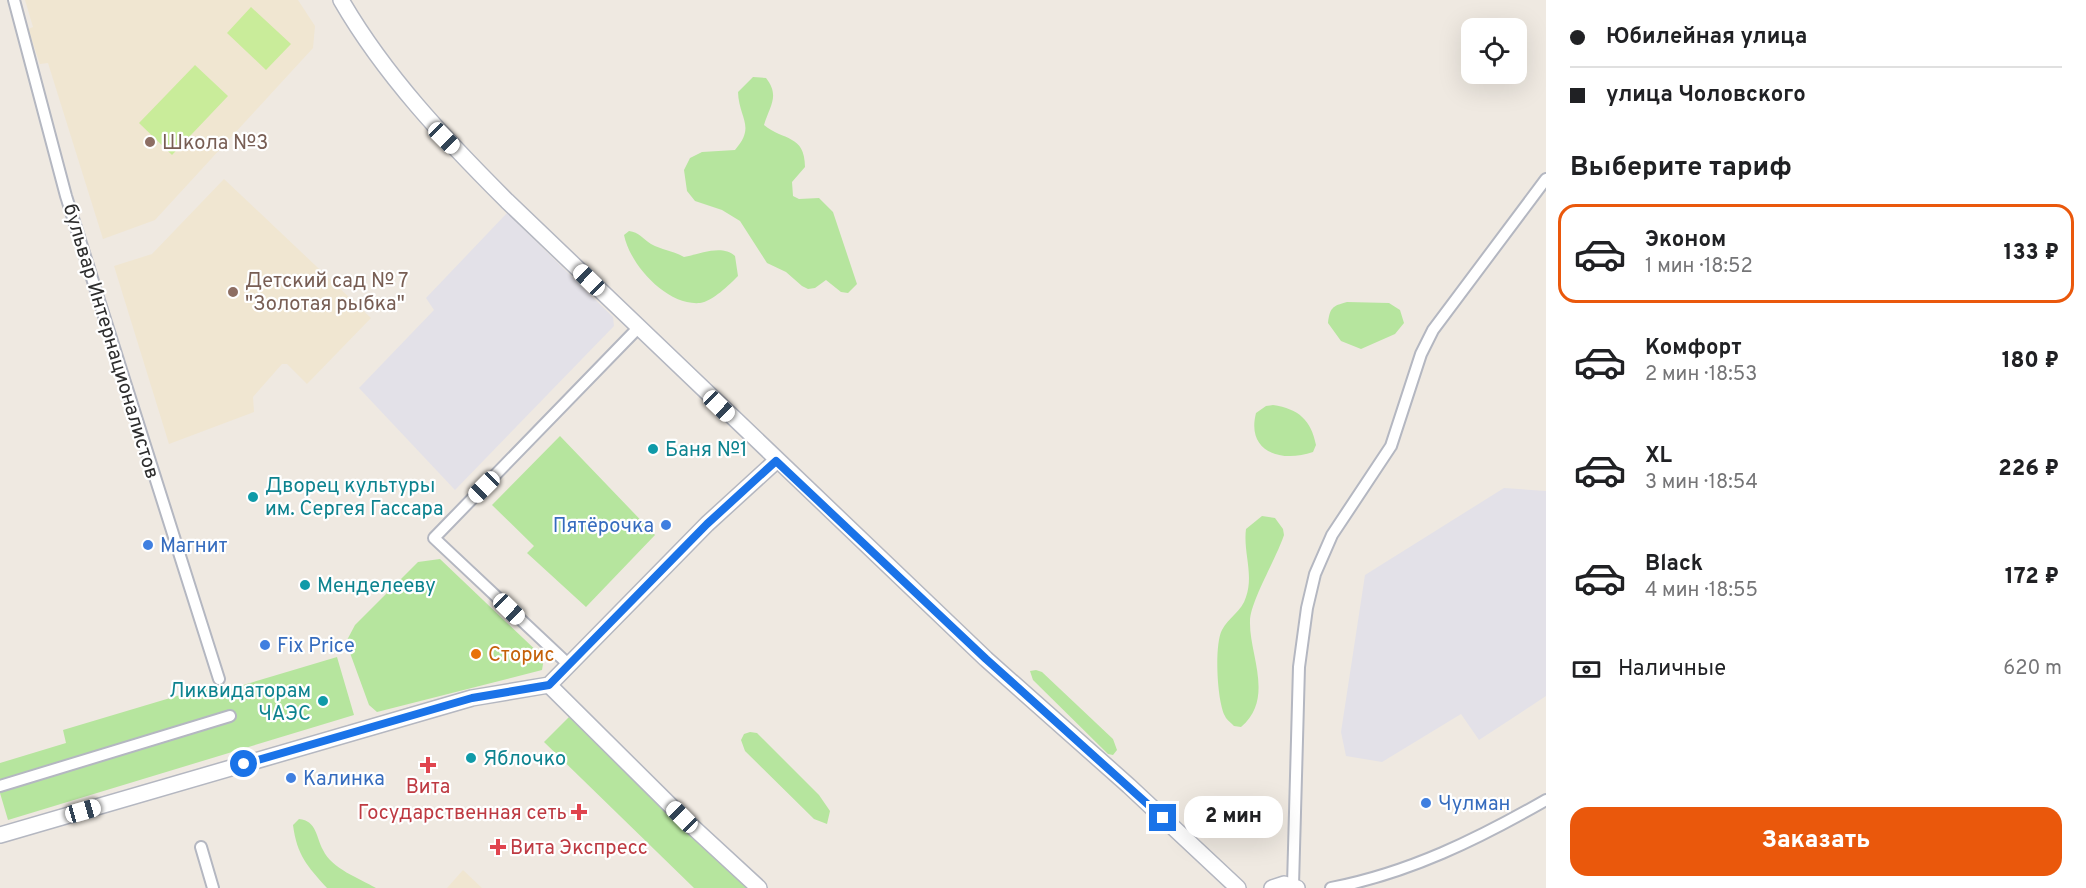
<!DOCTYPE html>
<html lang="ru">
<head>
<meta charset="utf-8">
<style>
	:root { --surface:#fff; --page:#f2f2f2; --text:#202124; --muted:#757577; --line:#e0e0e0; --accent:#ea580c }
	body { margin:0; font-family:Overpass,sans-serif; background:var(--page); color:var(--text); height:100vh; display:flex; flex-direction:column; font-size:22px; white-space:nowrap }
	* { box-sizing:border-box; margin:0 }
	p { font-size:20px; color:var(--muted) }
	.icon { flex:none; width:33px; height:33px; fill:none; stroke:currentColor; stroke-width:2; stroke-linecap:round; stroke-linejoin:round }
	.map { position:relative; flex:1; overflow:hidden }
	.drawer { display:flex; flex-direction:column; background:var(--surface); width:540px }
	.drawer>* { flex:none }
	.guide { display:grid; align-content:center; height:132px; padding:0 24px; background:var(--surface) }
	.fabs { position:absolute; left:1461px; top:18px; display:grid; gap:12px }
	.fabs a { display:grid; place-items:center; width:66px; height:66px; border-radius:12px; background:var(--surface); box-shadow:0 6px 24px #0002; font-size:30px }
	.end { position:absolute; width:27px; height:27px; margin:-14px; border:8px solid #1a73e8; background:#fff; box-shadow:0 0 0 3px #fff }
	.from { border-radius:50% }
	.bubble { position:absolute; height:42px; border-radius:18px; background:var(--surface); box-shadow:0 6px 24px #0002; font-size:20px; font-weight:800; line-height:42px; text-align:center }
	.car { position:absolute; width:18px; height:36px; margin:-18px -9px; border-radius:8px; box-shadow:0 0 4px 2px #0007; background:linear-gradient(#fff 24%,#345 0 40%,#fff 0 76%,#345 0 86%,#fff 0) }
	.guide b { display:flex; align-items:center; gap:21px; height:57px; font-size:22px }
	.guide b+b { border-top:2px solid var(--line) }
	.guide i { width:15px; height:15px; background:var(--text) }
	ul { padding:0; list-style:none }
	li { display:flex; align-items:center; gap:18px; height:99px; margin:0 12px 9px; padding:0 12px; border:3px solid transparent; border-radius:18px }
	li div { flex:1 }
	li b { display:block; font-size:22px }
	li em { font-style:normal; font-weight:800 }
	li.selected { border-color:var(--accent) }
	li>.icon { width:54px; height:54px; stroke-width:1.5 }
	h2 { padding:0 24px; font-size:27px; line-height:72px }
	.pay { display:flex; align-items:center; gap:15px; height:66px; padding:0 24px; font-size:22px }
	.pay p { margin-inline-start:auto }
	.button { display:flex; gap:12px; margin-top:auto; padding:12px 24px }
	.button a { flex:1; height:69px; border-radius:18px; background:var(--accent); color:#fff; font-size:24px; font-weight:800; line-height:69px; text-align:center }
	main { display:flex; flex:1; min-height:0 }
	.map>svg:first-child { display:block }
	.industrial { fill:#e3e1e8 }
	.education { fill:#f0e6d1 }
	.green { fill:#b6e59e }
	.pitch { fill:#c9ec9a }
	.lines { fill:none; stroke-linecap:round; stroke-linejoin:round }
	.street-casing { stroke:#b4b7c1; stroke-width:14 }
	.secondary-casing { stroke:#b4b7c1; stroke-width:18 }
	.street { stroke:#fff; stroke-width:10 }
	.secondary { stroke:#fff; stroke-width:15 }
	.route { stroke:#1a73e8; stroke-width:8 }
	.education-dot { fill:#8d6e63; stroke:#fff; stroke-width:2 }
	.culture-dot { fill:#0f9aa8; stroke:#fff; stroke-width:2 }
	.shop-dot { fill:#3f7fe0; stroke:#fff; stroke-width:2 }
	.food-dot { fill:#e8710a; stroke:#fff; stroke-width:2 }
	.health-dot { fill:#e0444e; stroke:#fff; stroke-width:2 }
	.labels { text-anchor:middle; stroke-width:4.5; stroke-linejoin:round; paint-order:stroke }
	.education-label { font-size:20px; fill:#785e54; stroke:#fff; text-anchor:start }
	.street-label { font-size:20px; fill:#2e2e2e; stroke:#fff }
	.culture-label { font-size:20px; fill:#0d838f; stroke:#fff; text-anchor:start }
	.shop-label { font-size:20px; fill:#366cbe; stroke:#fff; text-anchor:start }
	.food-label { font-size:20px; fill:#c56008; stroke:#fff; text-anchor:start }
	.health-label { font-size:20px; fill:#be3a42; stroke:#fff }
</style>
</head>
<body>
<main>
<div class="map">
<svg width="1546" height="888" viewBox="0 0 1546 888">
	<rect width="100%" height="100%" fill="#efe9e1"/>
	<path class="industrial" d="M507,213L613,317L614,326L455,490L359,388L434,310L426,298Z
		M1504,488L1546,491V696L1479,740L1461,714L1382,762L1346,756L1341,732L1365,575Z"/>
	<path class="education" d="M25,0H298L315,26L313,48L155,220L103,239L48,63L40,64L28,29L33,27Z
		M224,179L371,318L307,384L287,364H282L253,397L254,412L169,444L114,266L152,254Z
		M463,870L482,888H447Z"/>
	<path class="green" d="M753,77L766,78C780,96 770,105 764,125C783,141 805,134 805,167L792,182L793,196L799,199L819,198L833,212L857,284L848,293L841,292L826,280L815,288L808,289L802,286L786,272L767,263L740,221L722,210L695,201L687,191L684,170L690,158L702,152L735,150C756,126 739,119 738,92Z
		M629,231C639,232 643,239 651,244C662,250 674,251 684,257C700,254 722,244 735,256L738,276C729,285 713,301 700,303C667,306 630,265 624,235Z
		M1347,302L1389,303L1400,310L1404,323L1395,334L1361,349L1341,341L1328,323C1330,308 1332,306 1347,302Z
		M1273,405C1299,409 1311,420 1316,445L1313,452C1281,463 1246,452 1256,413L1266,406Z
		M560,436L655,535L586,607L527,553L534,546L492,505Z
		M1262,516L1275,518L1283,529L1284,535C1277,557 1250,602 1250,621C1249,655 1275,698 1241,727L1234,726C1231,723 1226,719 1225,716C1217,701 1214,645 1222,630C1228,618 1242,611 1246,597C1254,574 1243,552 1246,529Z
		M440,559L544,658L542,670L377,712L369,705L346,642L355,625L418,562Z
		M337,657L354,715L8,820L0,793V763L66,743L63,730L217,684L220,692Z
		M1036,670L1042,672L1113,739L1117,750L1113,755L1108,754L1033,680L1030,671Z
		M570,716L750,888H694L544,742Z
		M750,732L757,733L819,795L830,811L827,824L814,819L745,751L741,740L744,734Z
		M299,819C317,821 316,837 323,850C332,869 359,878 376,888H327C307,866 297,855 293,825Z"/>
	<path class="pitch" d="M251,7L291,44L266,70L227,33Z
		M195,65L228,96L172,155L139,123Z"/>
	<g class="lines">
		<g class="street-casing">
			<path id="street" d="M14,0L66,196L219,679
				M568,664L434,538L638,328
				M0,786L230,716
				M201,847L213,888
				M1293,885L1299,667L1307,608L1315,574L1332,535L1391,446L1421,354L1433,330L1546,179
				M1331,888C1409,873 1478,839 1546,800"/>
		</g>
		<g class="secondary-casing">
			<path id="secondary" d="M341,0C385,76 445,139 507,201L986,659L1129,786L1238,888
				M549,685L682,817L759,888
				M0,835L472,698L549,685L707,524L776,461
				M1272,888L1284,884L1297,888"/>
		</g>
		<use href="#street" class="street"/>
		<use href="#secondary" class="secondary"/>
	</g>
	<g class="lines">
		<path class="route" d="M244,764L472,698L549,685L707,524L776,461L986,659L1163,818"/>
	</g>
	<g class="education-dot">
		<circle cx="150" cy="142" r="6"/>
		<circle cx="233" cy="292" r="6"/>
	</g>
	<g class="culture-dot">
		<circle cx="653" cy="449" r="6"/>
		<circle cx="253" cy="497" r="6"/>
		<circle cx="305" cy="585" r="6"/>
		<circle cx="323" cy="701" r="6"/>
		<circle cx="471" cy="758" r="6"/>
	</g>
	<g class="shop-dot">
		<circle cx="666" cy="525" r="6"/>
		<circle cx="148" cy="545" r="6"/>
		<circle cx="265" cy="645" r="6"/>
		<circle cx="291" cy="778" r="6"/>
		<circle cx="1426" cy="803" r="6"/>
	</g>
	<circle class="food-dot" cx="476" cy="654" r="6"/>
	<g class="health-dot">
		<path d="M425 756h6v6h6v6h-6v6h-6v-6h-6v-6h6z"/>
		<path d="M576 803h6v6h6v6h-6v6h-6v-6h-6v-6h6z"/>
		<path d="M495 838h6v6h6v6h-6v6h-6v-6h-6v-6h6z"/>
	</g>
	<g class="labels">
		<g class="education-label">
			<text x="162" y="149">Школа №3</text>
			<text x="245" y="287">Детский сад № 7<tspan x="245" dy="23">"Золотая рыбка"</tspan></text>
		</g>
		<g class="street-label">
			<text transform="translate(112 341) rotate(73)" y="7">бульвар Интернационалистов</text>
		</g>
		<g class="culture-label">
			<text x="665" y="456">Баня №1</text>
			<text x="265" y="492">Дворец культуры<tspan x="265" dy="23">им. Сергея Гассара</tspan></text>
			<text x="317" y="592">Менделееву</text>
			<text x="311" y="697" text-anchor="end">Ликвидаторам<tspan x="311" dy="23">ЧАЭС</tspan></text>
			<text x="483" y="765">Яблочко</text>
		</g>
		<g class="shop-label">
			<text x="654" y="532" text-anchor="end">Пятёрочка</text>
			<text x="160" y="552">Магнит</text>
			<text x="277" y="652">Fix Price</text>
			<text x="303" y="785">Калинка</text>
			<text x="1438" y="810">Чулман</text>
		</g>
		<g class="food-label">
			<text x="488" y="661">Сторис</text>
		</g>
		<g class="health-label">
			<text x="428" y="793">Вита</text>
			<text x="567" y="819" text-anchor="end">Государственная сеть</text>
			<text x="510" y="854" text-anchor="start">Вита Экспресс</text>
		</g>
	</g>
</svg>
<div class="fabs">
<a><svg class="icon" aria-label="locate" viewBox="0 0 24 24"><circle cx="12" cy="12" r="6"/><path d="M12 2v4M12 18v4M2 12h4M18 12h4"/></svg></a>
</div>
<i class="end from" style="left:244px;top:764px"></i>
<i class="end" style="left:1163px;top:818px"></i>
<div class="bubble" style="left:1184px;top:796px;width:99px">2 мин</div>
<i class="car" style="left:444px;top:138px;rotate:135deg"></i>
<i class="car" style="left:589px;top:280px;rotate:314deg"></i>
<i class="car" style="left:719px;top:406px;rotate:134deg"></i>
<i class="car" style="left:484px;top:487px;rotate:225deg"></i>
<i class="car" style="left:509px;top:609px;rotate:134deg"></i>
<i class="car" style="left:83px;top:811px;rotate:74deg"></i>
<i class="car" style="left:682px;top:817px;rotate:315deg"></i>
</div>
<section class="drawer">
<div class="guide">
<b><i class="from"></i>Юбилейная улица</b>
<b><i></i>улица Чоловского</b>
</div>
<h2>Выберите тариф</h2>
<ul>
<li class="selected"><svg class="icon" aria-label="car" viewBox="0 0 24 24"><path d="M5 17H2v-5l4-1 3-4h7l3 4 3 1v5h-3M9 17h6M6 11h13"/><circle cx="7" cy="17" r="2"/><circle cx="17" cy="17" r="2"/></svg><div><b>Эконом</b><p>1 мин · 18:52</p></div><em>133 ₽</em></li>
<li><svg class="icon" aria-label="car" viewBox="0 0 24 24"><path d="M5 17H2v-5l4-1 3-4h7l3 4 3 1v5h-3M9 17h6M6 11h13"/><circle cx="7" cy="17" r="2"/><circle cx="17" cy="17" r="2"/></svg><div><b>Комфорт</b><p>2 мин · 18:53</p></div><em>180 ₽</em></li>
<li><svg class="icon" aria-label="car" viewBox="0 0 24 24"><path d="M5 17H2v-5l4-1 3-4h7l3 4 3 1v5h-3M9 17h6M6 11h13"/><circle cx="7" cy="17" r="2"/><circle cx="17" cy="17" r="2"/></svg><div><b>XL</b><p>3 мин · 18:54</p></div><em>226 ₽</em></li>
<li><svg class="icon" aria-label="car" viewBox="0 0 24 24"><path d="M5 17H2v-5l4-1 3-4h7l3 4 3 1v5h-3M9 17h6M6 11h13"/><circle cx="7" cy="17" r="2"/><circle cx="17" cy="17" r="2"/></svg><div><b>Black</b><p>4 мин · 18:55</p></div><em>172 ₽</em></li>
</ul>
<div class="pay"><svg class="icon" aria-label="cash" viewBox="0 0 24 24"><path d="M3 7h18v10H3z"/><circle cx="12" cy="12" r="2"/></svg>Наличные<p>620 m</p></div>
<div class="button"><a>Заказать</a></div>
</section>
</main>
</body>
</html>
